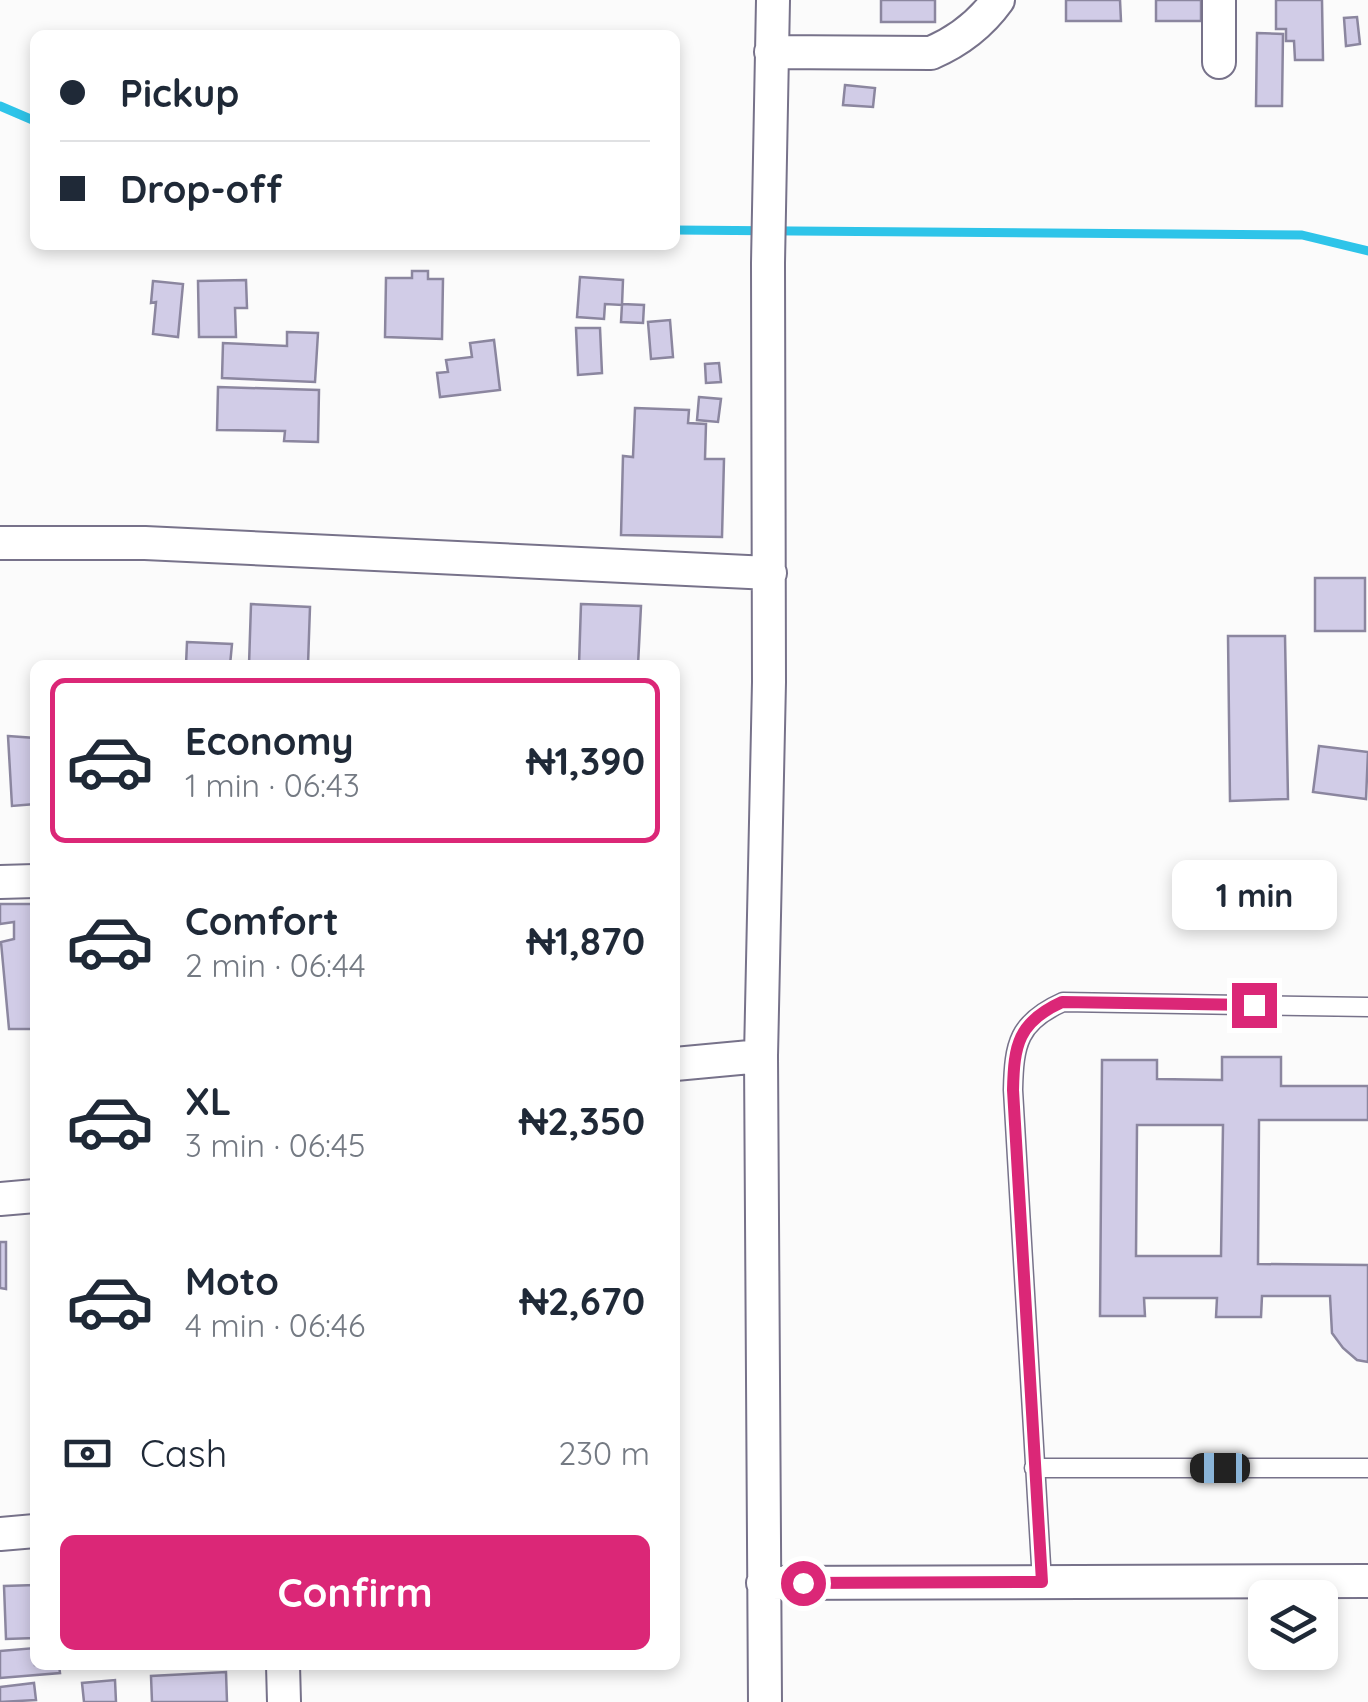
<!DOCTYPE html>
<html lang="en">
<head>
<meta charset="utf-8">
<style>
	:root { --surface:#fff; --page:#f2f2f3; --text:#1f2937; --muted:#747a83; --line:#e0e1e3; --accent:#db2777 }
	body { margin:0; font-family:Quicksand,sans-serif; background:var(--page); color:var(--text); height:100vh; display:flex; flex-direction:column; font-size:38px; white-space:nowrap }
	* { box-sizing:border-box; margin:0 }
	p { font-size:32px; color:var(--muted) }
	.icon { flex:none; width:55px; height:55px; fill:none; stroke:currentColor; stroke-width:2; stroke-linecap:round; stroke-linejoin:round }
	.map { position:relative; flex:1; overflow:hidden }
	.side { position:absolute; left:30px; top:660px; width:650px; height:1010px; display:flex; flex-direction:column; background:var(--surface); border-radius:15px; box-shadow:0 5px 15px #0003 }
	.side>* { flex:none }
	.banner { position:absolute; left:30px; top:30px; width:650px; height:220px; border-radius:15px; box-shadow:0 5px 15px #0003; display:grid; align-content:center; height:220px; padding:0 30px; background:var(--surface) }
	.tools { position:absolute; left:1248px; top:1580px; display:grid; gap:20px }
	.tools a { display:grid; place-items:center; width:90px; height:90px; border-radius:15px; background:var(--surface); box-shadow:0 5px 15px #0003; font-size:50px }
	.end { position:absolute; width:45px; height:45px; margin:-22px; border:12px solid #db2777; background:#fff; box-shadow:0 0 0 5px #fff }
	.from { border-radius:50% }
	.bubble { position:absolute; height:70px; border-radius:15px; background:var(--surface); box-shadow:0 5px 15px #0003; font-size:32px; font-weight:700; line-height:70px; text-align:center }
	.car { position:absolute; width:30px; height:60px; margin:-30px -15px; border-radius:12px; box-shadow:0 0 8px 2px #0007; background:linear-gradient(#222 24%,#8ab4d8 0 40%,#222 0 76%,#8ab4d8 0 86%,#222 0) }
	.banner b { display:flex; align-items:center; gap:35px; height:95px; font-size:38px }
	.banner b+b { border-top:2px solid var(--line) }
	.banner i { width:25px; height:25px; background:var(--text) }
	ul { padding:18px 0 0; list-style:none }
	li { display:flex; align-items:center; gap:30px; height:165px; margin:0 20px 15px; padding:0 10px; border:5px solid transparent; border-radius:15px }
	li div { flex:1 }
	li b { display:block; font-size:38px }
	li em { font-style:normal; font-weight:700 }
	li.on { border-color:var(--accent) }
	li>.icon { width:90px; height:90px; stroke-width:1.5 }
	.pay { display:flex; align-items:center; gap:25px; height:110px; padding:0 30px; font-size:38px }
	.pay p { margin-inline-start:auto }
	.action { display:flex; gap:20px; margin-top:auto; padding:20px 30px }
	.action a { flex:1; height:115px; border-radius:15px; background:var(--accent); color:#fff; font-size:40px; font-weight:700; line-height:115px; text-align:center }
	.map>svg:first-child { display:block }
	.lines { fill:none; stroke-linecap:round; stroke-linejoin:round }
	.stream { stroke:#2ec4e9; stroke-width:9 }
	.building { fill:#d1cce7; stroke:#8b869f; stroke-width:2.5; fill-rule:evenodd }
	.service-casing { stroke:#77728a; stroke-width:21 }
	.minor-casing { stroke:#77728a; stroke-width:36 }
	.service { stroke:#fff; stroke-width:18 }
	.minor { stroke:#fff; stroke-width:32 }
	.route { stroke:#db2777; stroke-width:12 }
</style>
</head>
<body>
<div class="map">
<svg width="1368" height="1702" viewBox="0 0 1368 1702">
	<rect width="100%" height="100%" fill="#fbfbfb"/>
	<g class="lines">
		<path class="stream" d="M0,106L35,121
			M675,230L1302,235L1368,251"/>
	</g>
	<path class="building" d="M881,0H935V22H881Z
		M1066,0H1120L1121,21H1066Z
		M1156,0H1201V21H1156Z
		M1276,0H1322L1323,60H1295L1294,41H1286V29H1276Z
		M1357,17L1360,44L1346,46L1344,18Z
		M1257,33L1283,34L1282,106H1256Z
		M845,85L875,88L873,107L843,105Z
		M412,271H428V279H443L442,339L385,337L386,278H412Z
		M580,277L623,280L622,305L605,304L604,319L577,317Z
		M246,280L247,308H235L236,337H199L198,281Z
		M153,281L183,284L178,337L153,334L156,302L151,303Z
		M622,304L644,305L643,323L621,322Z
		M670,320L673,357L651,359L648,322Z
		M576,328H600L602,373L578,375Z
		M287,332L318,333L315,382L222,378L223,343L287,346Z
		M494,340L500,390L440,397L437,373L448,372L446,360L472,357L470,343Z
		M719,363L721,382L706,383L705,364Z
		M218,387L319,390L318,442L284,441L285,431L217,430Z
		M699,397L721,399L718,422L697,420Z
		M635,408L689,410L688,423L706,424L705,459H724L722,537L621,535L623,456L633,457Z
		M1315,578H1365V631H1315Z
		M251,604L310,607L308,665H249Z
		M581,604L641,606L638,665H579Z
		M1228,636H1285L1288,799L1230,801Z
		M187,642L232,644L230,665H186Z
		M8,736L35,738V804L12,806Z
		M1319,746L1368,752L1366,799L1313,792Z
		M0,904H35V1029H9L1,942L14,939V922L0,924Z
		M1222,1057H1281V1086H1368V1120H1259L1258,1264L1368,1265V1362L1357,1360L1343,1348L1332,1333L1330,1296H1262L1261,1317H1216L1217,1298H1144L1145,1316H1100L1102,1060H1157V1079L1222,1080ZM1137,1125H1223L1221,1256H1136Z
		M0,1242H6V1289L0,1288Z
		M35,1585V1638L6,1639L4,1586Z
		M35,1648V1665H59L60,1673L0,1678V1651Z
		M226,1672L227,1702H152L151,1676Z
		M115,1680L116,1702H84L82,1683Z
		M34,1683L36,1700L0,1702V1687Z"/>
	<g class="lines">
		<g class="service-casing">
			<path id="service" d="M1034,1468H1368
				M1042,1582L1013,1090C1014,1044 1018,1022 1063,1002L1368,1007"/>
		</g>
		<g class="minor-casing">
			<path id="minor" d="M1219,0V62
				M771,52L931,53C959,41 980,25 998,0
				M0,543H145L770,573
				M0,882L35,881
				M675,1064L761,1056
				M0,1199L35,1196
				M0,1534L35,1531
				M763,1583L1368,1581
				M283,1665L284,1702
				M765,1702L761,1056L769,682L768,263L773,0"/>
		</g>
		<use href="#service" class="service"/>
		<use href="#minor" class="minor"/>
	</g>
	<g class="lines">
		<path class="route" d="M803,1583L1042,1582L1013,1090C1014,1045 1018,1022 1062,1002L1254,1005"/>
	</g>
</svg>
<div class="tools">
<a><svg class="icon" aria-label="layers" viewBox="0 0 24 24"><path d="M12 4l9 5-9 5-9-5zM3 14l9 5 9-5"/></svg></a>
</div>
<i class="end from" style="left:803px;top:1583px"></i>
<i class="end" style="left:1254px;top:1005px"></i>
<div class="bubble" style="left:1172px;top:860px;width:165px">1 min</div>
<i class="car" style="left:1220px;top:1468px;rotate:270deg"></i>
<div class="banner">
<b><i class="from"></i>Pickup</b>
<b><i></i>Drop-off</b>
</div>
<section class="side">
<ul>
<li class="on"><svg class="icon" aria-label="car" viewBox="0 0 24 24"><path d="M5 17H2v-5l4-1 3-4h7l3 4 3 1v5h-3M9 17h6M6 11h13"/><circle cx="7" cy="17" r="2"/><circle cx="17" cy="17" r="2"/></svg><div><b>Economy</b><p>1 min · 06:43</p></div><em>₦1,390</em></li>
<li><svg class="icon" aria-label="car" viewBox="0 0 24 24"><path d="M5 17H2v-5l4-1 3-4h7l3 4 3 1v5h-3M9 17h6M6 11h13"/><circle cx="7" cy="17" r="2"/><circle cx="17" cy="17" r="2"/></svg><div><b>Comfort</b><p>2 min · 06:44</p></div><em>₦1,870</em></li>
<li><svg class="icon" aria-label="car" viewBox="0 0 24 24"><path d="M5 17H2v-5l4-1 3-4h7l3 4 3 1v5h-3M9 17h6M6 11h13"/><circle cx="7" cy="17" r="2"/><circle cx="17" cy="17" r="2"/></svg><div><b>XL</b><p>3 min · 06:45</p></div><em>₦2,350</em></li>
<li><svg class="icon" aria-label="car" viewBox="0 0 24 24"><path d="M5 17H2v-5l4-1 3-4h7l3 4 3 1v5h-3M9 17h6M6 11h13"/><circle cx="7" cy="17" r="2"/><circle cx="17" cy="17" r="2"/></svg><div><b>Moto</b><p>4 min · 06:46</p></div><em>₦2,670</em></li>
</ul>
<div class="pay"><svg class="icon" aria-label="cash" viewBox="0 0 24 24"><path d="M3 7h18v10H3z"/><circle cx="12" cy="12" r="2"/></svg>Cash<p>230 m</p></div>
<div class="action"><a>Confirm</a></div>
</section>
</div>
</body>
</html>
